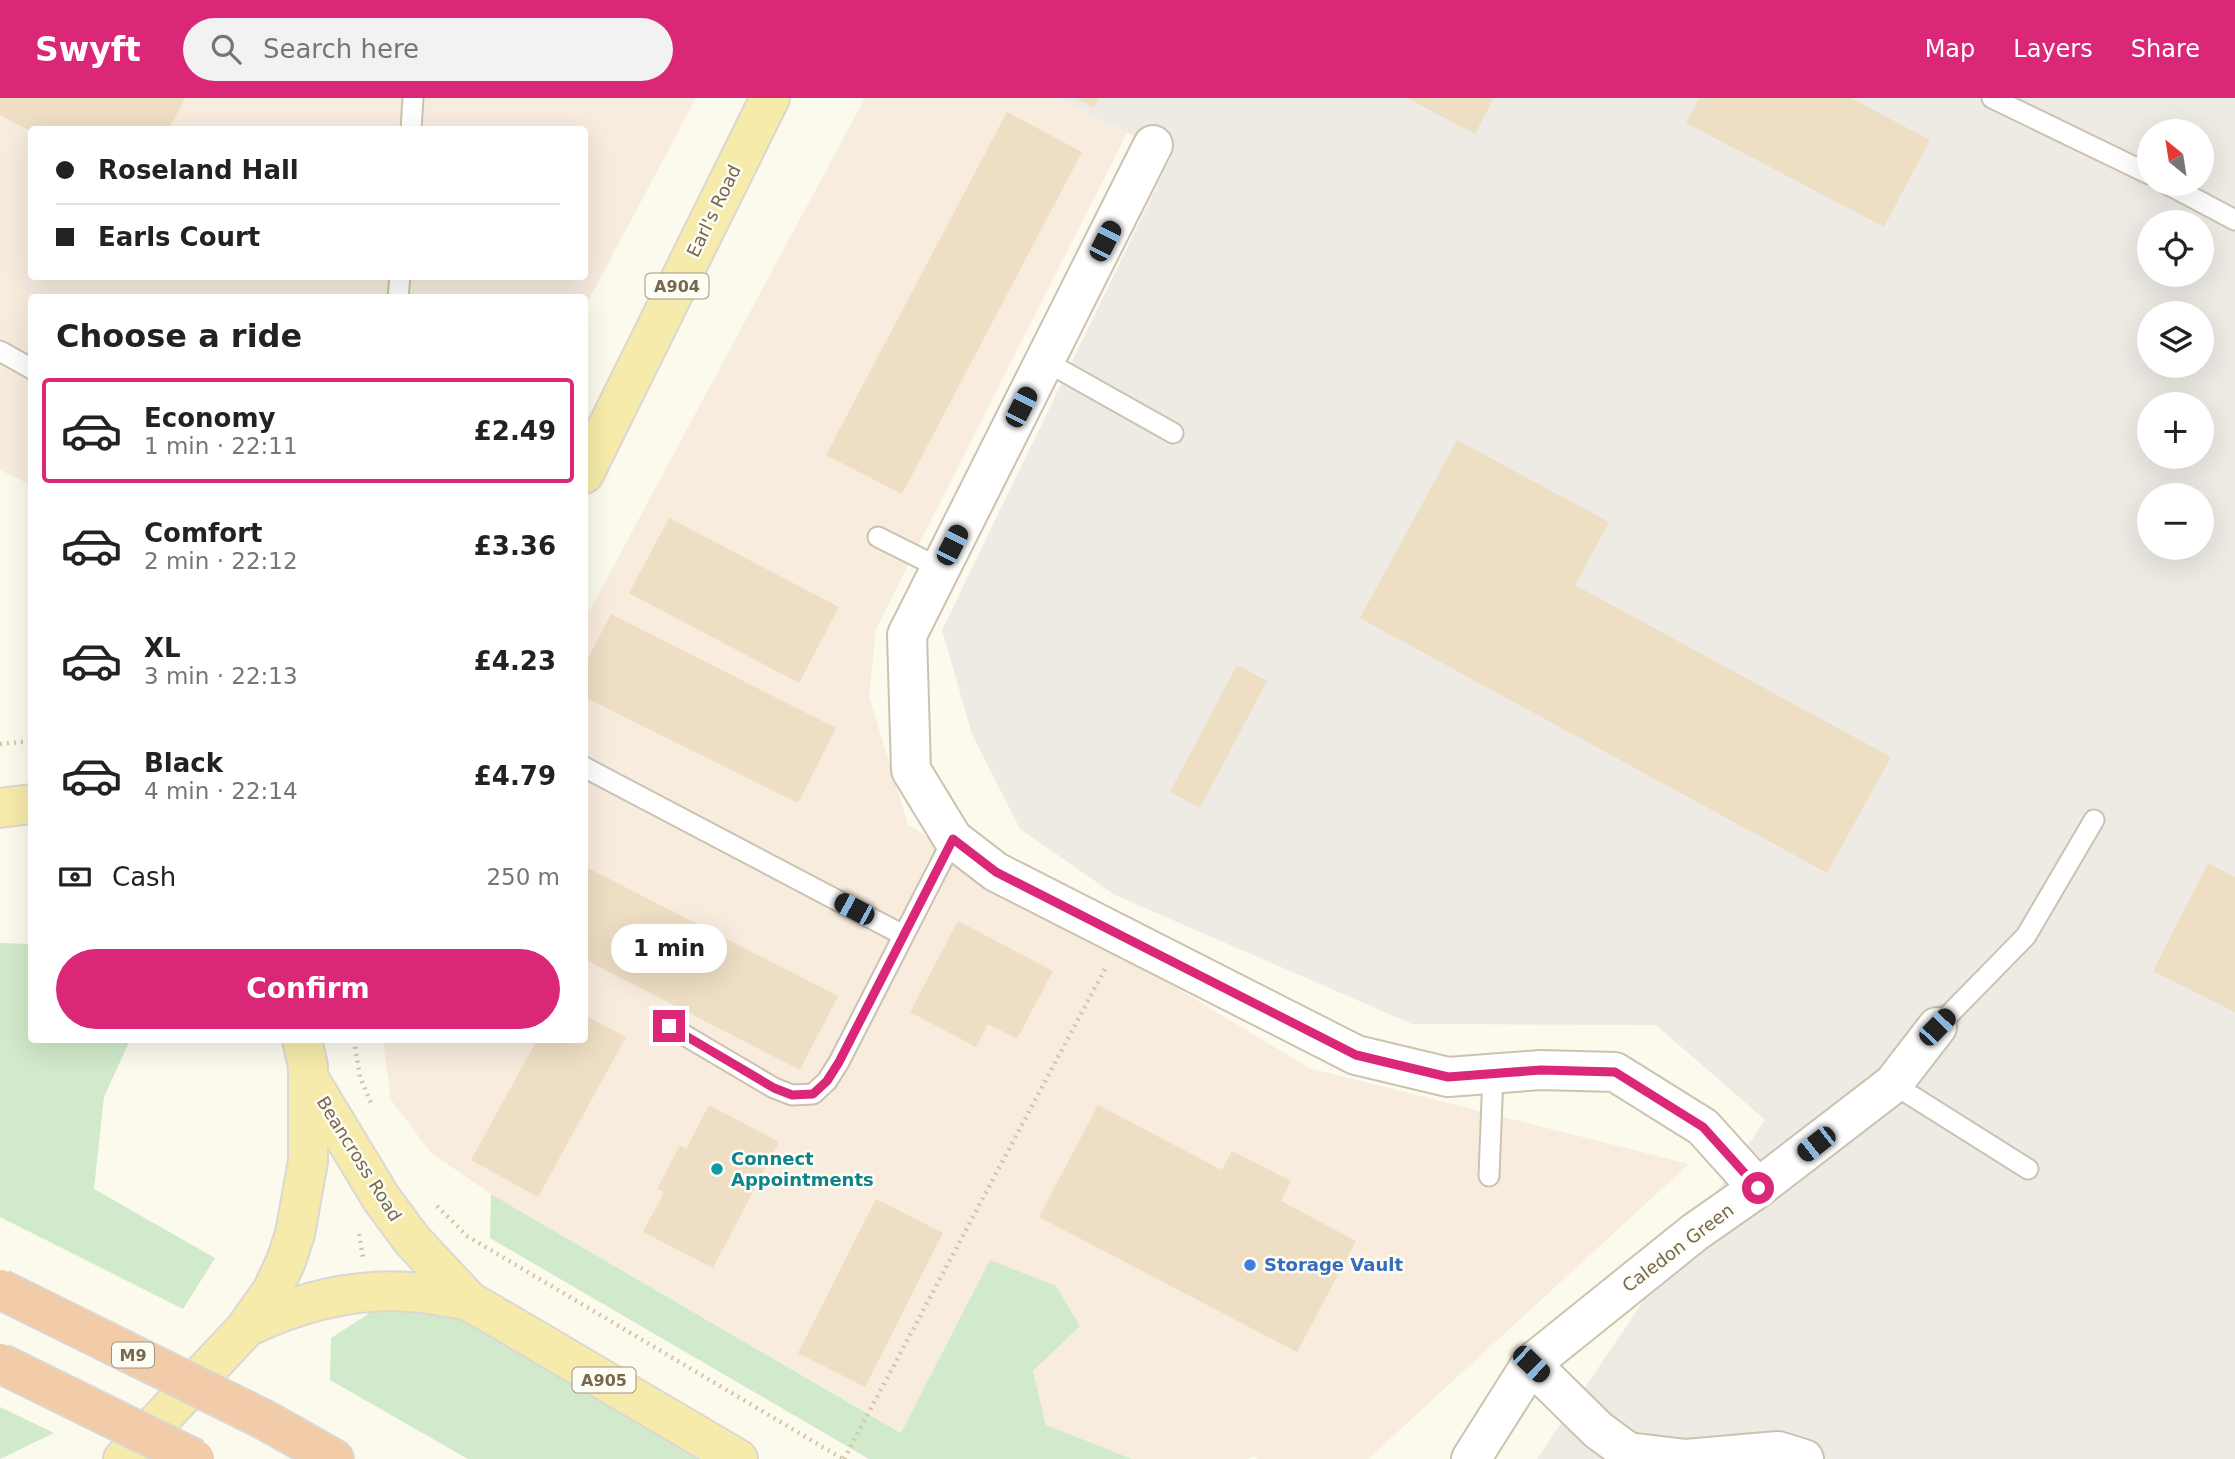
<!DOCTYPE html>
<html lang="en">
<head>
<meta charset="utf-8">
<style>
	:root { --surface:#fff; --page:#f2f2f2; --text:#222; --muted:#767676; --line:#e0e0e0; --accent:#db2777 }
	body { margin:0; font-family:"DejaVu Sans",sans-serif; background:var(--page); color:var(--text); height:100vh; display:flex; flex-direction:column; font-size:26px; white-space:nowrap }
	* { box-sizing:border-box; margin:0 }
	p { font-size:23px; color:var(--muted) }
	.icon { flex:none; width:38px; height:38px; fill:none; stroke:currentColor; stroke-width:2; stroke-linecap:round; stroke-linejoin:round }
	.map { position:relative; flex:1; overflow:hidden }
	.panel { position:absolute; left:28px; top:196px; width:560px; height:749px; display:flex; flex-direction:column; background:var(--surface); border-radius:7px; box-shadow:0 7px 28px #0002 }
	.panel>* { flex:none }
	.hud { position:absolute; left:28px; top:28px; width:560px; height:154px; border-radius:7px; box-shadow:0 7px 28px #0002; display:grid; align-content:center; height:154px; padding:0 28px; background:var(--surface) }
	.needle { width:46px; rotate:330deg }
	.buttons { position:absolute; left:2137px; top:21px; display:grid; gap:14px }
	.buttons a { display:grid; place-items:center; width:77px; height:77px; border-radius:50%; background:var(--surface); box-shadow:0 7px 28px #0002; font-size:35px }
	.end { position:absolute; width:32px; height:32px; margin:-16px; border:9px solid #db2777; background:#fff; box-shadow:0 0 0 4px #fff }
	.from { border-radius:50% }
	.bubble { position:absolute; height:49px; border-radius:24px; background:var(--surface); box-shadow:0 7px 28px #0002; font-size:23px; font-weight:600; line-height:49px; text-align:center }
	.car { position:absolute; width:21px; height:42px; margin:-21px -10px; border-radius:9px; box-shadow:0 0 5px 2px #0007; background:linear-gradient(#222 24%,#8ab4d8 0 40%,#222 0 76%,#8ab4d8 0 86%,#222 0) }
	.hud b { display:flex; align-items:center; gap:24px; height:66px; font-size:26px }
	.hud b+b { border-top:2px solid var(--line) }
	.hud i { width:18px; height:18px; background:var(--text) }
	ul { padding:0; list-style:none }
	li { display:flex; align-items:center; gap:21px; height:105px; margin:0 14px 10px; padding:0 14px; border:4px solid transparent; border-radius:7px }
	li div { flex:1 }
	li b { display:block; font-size:26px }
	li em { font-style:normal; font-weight:600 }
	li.current { border-color:var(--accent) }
	li>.icon { width:63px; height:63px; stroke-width:1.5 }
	h2 { padding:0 28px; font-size:32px; line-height:84px }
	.pay { display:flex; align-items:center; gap:18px; height:77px; padding:0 28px; font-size:26px }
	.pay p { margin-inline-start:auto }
	.action { display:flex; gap:14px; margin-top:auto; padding:14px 28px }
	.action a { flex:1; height:80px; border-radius:42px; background:var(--accent); color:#fff; font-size:28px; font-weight:600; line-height:80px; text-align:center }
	header { display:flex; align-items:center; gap:42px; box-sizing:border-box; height:98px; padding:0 35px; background:var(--accent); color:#fff }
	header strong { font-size:33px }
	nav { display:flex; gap:38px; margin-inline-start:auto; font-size:24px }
	.search { width:490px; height:63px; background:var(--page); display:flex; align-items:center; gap:18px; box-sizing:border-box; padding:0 24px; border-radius:38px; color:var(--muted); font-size:26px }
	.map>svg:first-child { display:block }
	.commercial { fill:#f8ecdf; fill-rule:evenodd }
	.industrial { fill:#eeebe5; fill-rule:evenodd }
	.green { fill:#d1eacb }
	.building { fill:#eedec4 }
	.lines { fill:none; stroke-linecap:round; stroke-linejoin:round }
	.service-casing { stroke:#ccc2b0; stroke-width:23 }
	.minor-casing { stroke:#ccc2b0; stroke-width:42 }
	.primary-casing { stroke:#dcd7d2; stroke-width:42 }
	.motorway-casing { stroke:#dcd7d2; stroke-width:42 }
	.path { stroke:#d6c4a8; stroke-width:4.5; stroke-dasharray:2 5; stroke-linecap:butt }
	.service { stroke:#fff; stroke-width:19 }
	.minor { stroke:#fff; stroke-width:38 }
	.primary { stroke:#f6ebaa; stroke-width:38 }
	.motorway { stroke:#f2cca8; stroke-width:38 }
	.motorway-bridge-casing { stroke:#dcd7d2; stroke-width:42; stroke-linecap:butt }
	.motorway-bridge { stroke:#f2cca8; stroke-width:38 }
	.route { stroke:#db2777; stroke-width:9 }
	.culture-dot { fill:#0f9aa8; stroke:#fefdf4; stroke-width:2.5 }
	.shop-dot { fill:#3f7fe0; stroke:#fefdf4; stroke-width:2.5 }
	.labels { text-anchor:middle; stroke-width:5; stroke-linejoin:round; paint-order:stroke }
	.shield { fill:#fefdf4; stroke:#a09481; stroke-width:2 }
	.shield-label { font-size:16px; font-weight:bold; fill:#776750 }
	.street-label { font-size:18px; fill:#776750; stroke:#fefdf4 }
	.culture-label { font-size:18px; font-weight:bold; fill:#0d838f; stroke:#fefdf4; text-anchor:start }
	.shop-label { font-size:18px; font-weight:bold; fill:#366cbe; stroke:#fefdf4; text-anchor:start }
</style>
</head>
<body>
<header>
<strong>Swyft</strong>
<div class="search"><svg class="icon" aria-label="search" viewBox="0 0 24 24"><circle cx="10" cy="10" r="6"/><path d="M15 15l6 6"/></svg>Search here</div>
<nav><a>Map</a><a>Layers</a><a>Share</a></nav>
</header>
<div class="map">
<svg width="2235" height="1361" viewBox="0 0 2235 1361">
	<rect width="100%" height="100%" fill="#fcfaed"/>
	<path class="commercial" d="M0,0H696L585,209L584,200H32L31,387L0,372ZM32,32H584V178H32Z
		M865,0H1057L1127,35L876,531L869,598L908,727L1309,970L1689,1066L1368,1361H1257L1255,1358L1248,1361H1132L1046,1328L1033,1273L1079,1228L990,1163L902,1335L491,1096L431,1055L391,1002L383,942H584L585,521Z"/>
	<path class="industrial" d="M1057,0H2235V1361H1537L1765,1022L1656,927L1412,926L1115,797L1020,731L972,636L942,532L1172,57ZM2149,33H2202V86H2149ZM2149,124H2202V177H2149ZM2149,215H2202V268H2149ZM2149,306H2202V359H2149ZM2149,397H2202V450H2149Z"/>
	<path class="green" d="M0,845L31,846L32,942H130L104,999L94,1091L215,1160L183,1211L0,1119Z
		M491,1096L901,1335L990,1162L1056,1188L1080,1228L1033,1273L1046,1327L1132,1361H869L490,1140Z
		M382,1207L454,1217L697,1361H468L330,1282L331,1240Z
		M0,1309L54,1335L0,1361Z"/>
	<path class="building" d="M0,0H185L168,32H32V34L0,17Z
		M1076,0H1099L1094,10Z
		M1407,0H1494L1475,36Z
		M1699,0H1851L1930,42L1884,129L1686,25Z
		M1007,14L1082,54L902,396L826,357Z
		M1457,342L1609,424L1575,487L1891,659L1827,775L1360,520Z
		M669,420L839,509L799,585L629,495Z
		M611,516L836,630L798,705L584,599V568Z
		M1237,567L1267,583L1200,710L1170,694Z
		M2208,765L2235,779V914L2153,873Z
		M584,768L838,898L800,972L584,861Z
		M958,823L1053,873L1017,941L988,926L976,949L910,914Z
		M584,917L626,939L538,1099L471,1062L537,942H584Z
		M709,1007L779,1044L713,1170L643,1134L664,1094L657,1091L680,1047L686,1051Z
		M1098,1007L1222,1072L1232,1053L1291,1083L1281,1103L1356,1143L1297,1254L1039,1119Z
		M876,1101L943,1135L865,1289L798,1255Z"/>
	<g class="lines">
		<g class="service-casing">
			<path id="service" d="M1992,0L2149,76
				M411,32L413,0
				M2167,86L2235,122
				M398,200L400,178
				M0,253L32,271
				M1045,263L1173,335
				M878,439L940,470
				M584,669L903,837
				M669,928L774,990L792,997L813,996L827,983L839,964L953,741
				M1937,929L2026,838L2094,722
				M1893,986L2028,1071
				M1489,1078L1493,976"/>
		</g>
		<g class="minor-casing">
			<path id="minor" d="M1153,47L907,537L911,672L953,741L996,774L1356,957L1448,979L1541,972L1615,974L1703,1029L1758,1090
				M1531,1266L1598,1332L1628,1354L1686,1361L1778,1353L1804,1361
				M1471,1361L1531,1266L1695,1134L1758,1090L1893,986L1937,929"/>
		</g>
		<g class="primary-casing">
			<path id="primary" d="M584,376L770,0
				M0,710L32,706
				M308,979L381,1100L412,1142L469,1203L738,1361
				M247,1229C301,1203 361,1188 421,1195C437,1197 453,1200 469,1203
				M123,1361L245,1231L272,1193L286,1163L295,1136L308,1063V968L302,942"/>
		</g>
		<g class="motorway-casing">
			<path id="motorway" d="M265,1322L334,1361"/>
		</g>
		<path class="path" d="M0,646L32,643
			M354,942L360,979L371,1005
			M437,1108L467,1138L843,1361
			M359,1136L363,1159
			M844,1361L1106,869"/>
		<use href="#service" class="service"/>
		<use href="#minor" class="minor"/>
		<use href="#primary" class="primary"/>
		<use href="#motorway" class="motorway"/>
		<g class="motorway-bridge-casing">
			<path id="motorway-bridge" d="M0,1191L265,1322
				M0,1265L195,1361"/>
		</g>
		<use href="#motorway-bridge" class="motorway-bridge"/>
	</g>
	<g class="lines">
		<path class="route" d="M669,928L774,990L792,997L813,996L827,983L839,964L953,741L996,774L1356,957L1448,979L1541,972L1615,974L1703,1029L1758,1090"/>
	</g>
	<circle class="culture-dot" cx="717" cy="1071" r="7"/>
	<circle class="shop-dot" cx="1250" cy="1167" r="7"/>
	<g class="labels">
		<g class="shield">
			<rect x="645.5" y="175.5" width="63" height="25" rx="5"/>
			<rect x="112" y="1244.5" width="42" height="25" rx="5"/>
			<rect x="572.5" y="1269.5" width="63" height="25" rx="5"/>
		</g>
		<g class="shield-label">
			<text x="677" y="194">A904</text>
			<text x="133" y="1263">M9</text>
			<text x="604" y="1288">A905</text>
		</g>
		<g class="street-label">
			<text transform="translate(714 113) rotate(-64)" y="6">Earl's Road</text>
			<text transform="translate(359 1061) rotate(58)" y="6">Beancross Road</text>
			<text transform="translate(1678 1150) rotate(-37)" y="6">Caledon Green</text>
		</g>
		<g class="culture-label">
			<text x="731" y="1067">Connect<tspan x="731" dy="21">Appointments</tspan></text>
		</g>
		<g class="shop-label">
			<text x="1264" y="1173">Storage Vault</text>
		</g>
	</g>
</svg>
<div class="buttons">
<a><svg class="needle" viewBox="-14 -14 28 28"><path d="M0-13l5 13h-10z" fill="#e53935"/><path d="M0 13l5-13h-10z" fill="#767676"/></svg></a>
<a><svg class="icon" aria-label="locate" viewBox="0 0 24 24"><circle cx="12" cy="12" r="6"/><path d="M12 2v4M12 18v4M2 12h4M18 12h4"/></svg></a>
<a><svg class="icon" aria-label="layers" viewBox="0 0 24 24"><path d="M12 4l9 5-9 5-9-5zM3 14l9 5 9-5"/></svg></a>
<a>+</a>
<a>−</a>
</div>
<i class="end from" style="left:1758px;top:1090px"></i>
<i class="end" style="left:669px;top:928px"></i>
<div class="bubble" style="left:611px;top:826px;width:116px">1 min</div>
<i class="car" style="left:1105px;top:143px;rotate:27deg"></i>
<i class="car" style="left:1021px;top:309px;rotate:27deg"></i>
<i class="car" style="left:952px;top:447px;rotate:27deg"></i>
<i class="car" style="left:854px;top:811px;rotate:298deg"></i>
<i class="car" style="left:1937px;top:929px;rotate:44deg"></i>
<i class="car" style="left:1816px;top:1046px;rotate:232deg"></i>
<i class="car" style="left:1531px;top:1266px;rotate:134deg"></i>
<div class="hud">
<b><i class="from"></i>Roseland Hall</b>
<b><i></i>Earls Court</b>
</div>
<section class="panel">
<h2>Choose a ride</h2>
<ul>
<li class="current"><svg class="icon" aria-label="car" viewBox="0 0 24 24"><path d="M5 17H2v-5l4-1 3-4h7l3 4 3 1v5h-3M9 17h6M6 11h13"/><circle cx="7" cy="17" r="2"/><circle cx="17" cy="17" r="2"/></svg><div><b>Economy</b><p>1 min · 22:11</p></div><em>£2.49</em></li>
<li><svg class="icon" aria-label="car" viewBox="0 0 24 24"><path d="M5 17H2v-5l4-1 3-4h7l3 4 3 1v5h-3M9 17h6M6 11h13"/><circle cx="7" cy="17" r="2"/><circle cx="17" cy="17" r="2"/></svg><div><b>Comfort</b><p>2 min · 22:12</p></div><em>£3.36</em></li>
<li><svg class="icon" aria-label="car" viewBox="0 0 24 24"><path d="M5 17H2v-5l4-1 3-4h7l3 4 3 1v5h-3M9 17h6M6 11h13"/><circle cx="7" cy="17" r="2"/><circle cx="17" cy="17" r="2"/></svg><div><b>XL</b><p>3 min · 22:13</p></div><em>£4.23</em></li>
<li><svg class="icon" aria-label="car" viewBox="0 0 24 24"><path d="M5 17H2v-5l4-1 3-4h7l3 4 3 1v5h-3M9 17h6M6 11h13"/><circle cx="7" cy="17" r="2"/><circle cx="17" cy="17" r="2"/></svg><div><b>Black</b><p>4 min · 22:14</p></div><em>£4.79</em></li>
</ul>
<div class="pay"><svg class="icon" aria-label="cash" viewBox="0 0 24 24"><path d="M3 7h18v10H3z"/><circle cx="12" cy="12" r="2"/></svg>Cash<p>250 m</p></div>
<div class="action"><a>Confirm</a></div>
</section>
</div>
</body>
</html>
